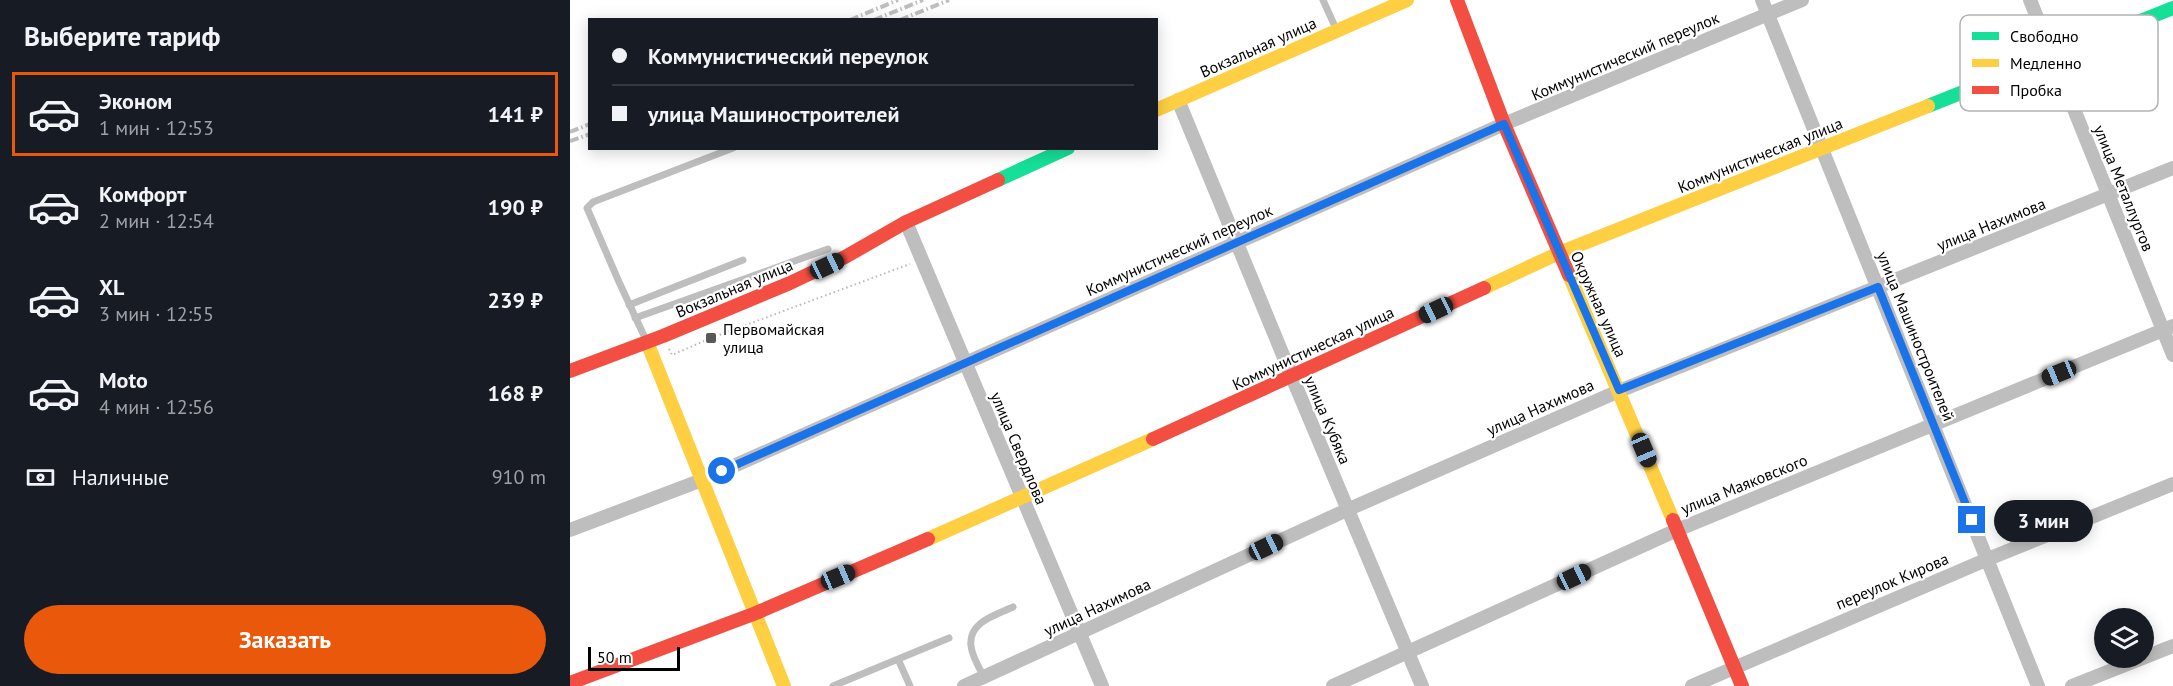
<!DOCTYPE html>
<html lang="ru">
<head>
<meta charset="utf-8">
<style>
	:root { --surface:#171b24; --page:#20242c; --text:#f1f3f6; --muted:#9ea1a6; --line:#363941; --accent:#ea580c }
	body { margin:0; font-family:"PT Sans",sans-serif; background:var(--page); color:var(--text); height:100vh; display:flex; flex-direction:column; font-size:22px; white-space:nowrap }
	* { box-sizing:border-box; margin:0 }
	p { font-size:20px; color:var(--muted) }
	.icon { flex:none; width:33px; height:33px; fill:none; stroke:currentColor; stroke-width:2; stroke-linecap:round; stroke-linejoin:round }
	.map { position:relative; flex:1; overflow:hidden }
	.details { display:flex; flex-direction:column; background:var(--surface); width:570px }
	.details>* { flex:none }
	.guide { position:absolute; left:18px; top:18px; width:570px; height:132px; border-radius:0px; box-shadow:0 3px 15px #0003; display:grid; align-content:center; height:132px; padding:0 24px; background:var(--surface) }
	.fabs { position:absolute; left:1524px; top:608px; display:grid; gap:12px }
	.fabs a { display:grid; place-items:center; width:60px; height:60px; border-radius:50%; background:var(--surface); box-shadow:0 3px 15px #0003; font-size:30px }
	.scale { position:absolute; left:18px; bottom:15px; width:92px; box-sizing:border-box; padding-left:6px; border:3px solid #000; border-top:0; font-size:16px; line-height:21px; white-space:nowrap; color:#000; -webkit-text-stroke:4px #fff; paint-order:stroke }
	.end { position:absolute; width:27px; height:27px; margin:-14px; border:8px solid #1a73e8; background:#fff; box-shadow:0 0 0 3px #fff }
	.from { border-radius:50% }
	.bubble { position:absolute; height:42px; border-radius:21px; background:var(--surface); box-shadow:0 3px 15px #0003; font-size:20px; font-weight:600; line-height:42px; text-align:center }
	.car { position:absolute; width:18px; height:36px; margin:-18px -9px; border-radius:8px; box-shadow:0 0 4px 2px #0007; background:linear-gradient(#222 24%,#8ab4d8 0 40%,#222 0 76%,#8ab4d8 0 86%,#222 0) }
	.guide b { display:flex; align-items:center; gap:21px; height:57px; font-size:22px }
	.guide b+b { border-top:2px solid var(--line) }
	.guide i { width:15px; height:15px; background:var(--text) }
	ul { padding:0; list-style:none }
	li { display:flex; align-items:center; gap:18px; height:84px; margin:0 12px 9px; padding:0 12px; border:3px solid transparent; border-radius:0px }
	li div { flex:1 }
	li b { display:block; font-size:22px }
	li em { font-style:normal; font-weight:600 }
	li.on { border-color:var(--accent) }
	li>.icon { width:54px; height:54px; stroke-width:1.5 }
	h2 { padding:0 24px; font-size:27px; line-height:72px }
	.pay { display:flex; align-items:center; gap:15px; height:66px; padding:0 24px; font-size:22px }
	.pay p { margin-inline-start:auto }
	.primary-button { display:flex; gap:12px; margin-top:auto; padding:12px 24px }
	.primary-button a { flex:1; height:69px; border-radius:36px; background:var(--accent); color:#fff; font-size:24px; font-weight:600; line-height:69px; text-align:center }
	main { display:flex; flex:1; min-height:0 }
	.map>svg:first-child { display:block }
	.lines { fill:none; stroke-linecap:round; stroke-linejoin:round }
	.path { stroke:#b9b9b9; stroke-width:2; stroke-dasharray:1.5 3; stroke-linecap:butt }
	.lane { stroke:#bebebe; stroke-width:7 }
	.street { stroke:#bebebe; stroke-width:14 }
	.fast { stroke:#16e098; stroke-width:14 }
	.slow { stroke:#ffcf43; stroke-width:14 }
	.jam { stroke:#f24e42; stroke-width:14 }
	.rail { stroke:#bebebe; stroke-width:4; stroke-dasharray:9 3 1.5 3; stroke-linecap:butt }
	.route { stroke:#1a73e8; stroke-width:8 }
	.poi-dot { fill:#595959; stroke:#fff; stroke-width:2 }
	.labels { text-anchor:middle; stroke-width:4.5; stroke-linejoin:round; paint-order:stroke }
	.street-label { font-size:16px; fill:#000; stroke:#fff }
	.poi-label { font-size:16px; fill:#000; stroke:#fff; text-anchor:start }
	.key { fill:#fff; stroke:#b2b2b2; stroke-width:1.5 }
	.key-label { font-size:16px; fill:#000 }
</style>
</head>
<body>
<main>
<section class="details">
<h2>Выберите тариф</h2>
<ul>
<li class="on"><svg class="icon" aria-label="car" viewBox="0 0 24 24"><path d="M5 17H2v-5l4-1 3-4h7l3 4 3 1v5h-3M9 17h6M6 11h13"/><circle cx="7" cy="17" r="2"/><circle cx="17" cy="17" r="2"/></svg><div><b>Эконом</b><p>1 мин · 12:53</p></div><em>141 ₽</em></li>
<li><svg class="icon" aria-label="car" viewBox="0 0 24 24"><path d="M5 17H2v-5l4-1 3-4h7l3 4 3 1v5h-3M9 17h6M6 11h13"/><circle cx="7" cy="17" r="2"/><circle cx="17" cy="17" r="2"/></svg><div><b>Комфорт</b><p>2 мин · 12:54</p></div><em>190 ₽</em></li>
<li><svg class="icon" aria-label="car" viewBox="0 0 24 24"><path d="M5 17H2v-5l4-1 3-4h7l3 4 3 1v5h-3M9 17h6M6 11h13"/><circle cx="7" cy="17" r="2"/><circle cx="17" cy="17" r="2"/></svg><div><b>XL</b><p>3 мин · 12:55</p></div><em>239 ₽</em></li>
<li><svg class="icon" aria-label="car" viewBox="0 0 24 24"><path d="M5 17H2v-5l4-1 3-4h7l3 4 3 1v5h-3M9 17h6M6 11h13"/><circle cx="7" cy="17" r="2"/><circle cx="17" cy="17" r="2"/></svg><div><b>Moto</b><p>4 мин · 12:56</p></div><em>168 ₽</em></li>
</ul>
<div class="pay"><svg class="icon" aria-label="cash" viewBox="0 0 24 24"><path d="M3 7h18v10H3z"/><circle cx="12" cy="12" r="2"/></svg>Наличные<p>910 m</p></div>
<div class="primary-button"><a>Заказать</a></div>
</section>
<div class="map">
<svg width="1603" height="686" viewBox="0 0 1603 686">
	<rect width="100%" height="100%" fill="#fff"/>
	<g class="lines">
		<path class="path" d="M99,349L102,355L141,338L340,264"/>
		<path class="lane" d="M753,0L767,31
			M59,305L173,260
			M65,318L258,249
			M76,340L49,282L17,208L23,202L163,148
			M328,659L340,686
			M414,677C409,668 402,656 401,646C398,622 426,615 443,607
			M263,686L379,638"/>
		<path class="street" d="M1192,0L1468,686
			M1460,0L1603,355
			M608,100L722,377L852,686
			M336,222L532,686
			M0,530L132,480L934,124L1232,0
			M394,686L779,509L1049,391L1603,168
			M763,686L1107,530L1603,326
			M1122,686L1418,559L1603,484
			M1502,686L1603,646"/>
		<path class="fast" d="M1358,106L1603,8
			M428,180L498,148"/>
		<path class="slow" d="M586,110L837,0
			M999,275L1103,520
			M914,288L989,253L1358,106
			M77,342L214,686
			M358,539L583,439"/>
		<path class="jam" d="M887,0L934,124L999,275
			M0,371L93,336L220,283L275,257L336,222L428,180
			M583,439L914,288
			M1103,520L1172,686
			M0,683L186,613L358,539"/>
		<path class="rail" d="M280,20L328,0
			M304,20L353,0
			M330,20L379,0
			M0,132L20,124
			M0,141L20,134"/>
	</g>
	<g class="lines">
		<path class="route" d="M152,471L934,124L1049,390L1308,287L1402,520"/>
	</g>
	<rect class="poi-dot" x="135" y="332" width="12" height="12" rx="3"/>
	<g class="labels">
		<g class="street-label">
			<text transform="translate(688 47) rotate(-24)" y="6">Вокзальная улица</text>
			<text transform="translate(1055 56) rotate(-23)" y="6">Коммунистический переулок</text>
			<text transform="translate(1190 155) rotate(-22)" y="6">Коммунистическая улица</text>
			<text transform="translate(1554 188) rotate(68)" y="6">улица Металлургов</text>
			<text transform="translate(1421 224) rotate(-22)" y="6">улица Нахимова</text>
			<text transform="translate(609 250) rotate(-24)" y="6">Коммунистический переулок</text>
			<text transform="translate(164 288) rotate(-23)" y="6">Вокзальная улица</text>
			<text transform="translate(1029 304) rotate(66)" y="6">Окружная улица</text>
			<text transform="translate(1346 336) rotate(68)" y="6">улица Машиностроителей</text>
			<text transform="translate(743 348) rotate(-25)" y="6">Коммунистическая улица</text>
			<text transform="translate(970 407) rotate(-24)" y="6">улица Нахимова</text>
			<text transform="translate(758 420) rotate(67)" y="6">улица Кубяка</text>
			<text transform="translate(449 448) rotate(67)" y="6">улица Свердлова</text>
			<text transform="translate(1174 484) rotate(-22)" y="6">улица Маяковского</text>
			<text transform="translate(1322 581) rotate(-23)" y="6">переулок Кирова</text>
			<text transform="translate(527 607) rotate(-25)" y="6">улица Нахимова</text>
		</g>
		<g class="poi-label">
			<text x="153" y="335">Первомайская<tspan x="153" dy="18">улица</tspan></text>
		</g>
	</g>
	<rect x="1390" y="15" width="198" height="96" rx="9" class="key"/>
	<rect x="1402" y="32" width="27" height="8" fill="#16e098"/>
	<rect x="1402" y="59" width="27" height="8" fill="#ffcf43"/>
	<rect x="1402" y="86" width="27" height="8" fill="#f24e42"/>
	<g class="key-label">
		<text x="1440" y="42">Свободно</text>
		<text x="1440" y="69">Медленно</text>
		<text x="1440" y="96">Пробка</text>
	</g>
</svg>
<div class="fabs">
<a><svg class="icon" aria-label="layers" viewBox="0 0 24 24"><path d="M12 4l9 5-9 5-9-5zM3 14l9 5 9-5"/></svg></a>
</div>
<div class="scale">50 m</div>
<i class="end from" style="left:152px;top:471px"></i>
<i class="end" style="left:1402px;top:520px"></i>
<div class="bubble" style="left:1424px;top:500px;width:99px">3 мин</div>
<i class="car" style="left:257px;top:266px;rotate:65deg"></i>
<i class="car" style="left:866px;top:310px;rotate:245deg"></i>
<i class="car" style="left:1489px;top:373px;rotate:248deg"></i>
<i class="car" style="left:1074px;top:450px;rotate:157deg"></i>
<i class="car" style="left:696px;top:547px;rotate:65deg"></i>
<i class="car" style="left:268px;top:577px;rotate:67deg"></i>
<i class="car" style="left:1004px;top:577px;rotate:65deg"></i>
<div class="guide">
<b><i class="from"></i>Коммунистический переулок</b>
<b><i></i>улица Машиностроителей</b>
</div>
</div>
</main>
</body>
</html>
